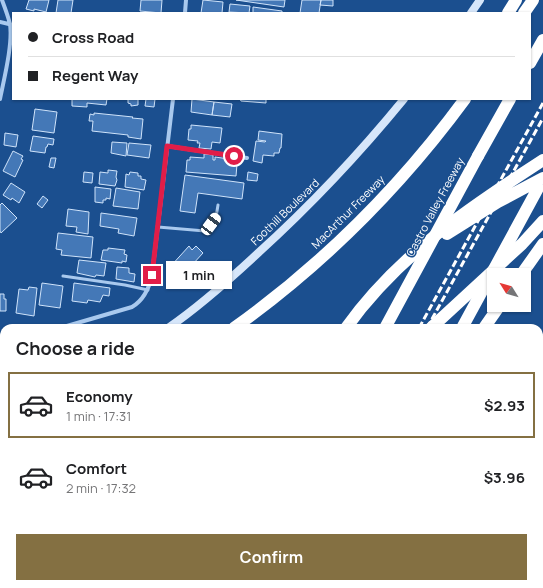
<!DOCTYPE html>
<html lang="en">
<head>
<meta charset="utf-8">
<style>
	:root { --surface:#fff; --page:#f6f6f6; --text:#202124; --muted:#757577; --line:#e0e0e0; --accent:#847042 }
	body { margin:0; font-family:Manrope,sans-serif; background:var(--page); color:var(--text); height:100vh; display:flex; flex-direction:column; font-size:15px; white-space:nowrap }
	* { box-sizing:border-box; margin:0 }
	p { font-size:13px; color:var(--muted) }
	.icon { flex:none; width:22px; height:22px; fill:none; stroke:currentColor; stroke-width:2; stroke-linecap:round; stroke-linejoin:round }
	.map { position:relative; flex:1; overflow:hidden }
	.side { position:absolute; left:0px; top:324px; width:543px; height:264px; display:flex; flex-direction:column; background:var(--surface); border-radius:12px 12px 0 0; box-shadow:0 1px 3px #0004 }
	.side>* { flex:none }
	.hud { position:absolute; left:12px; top:12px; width:519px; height:88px; border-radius:0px; box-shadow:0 1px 3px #0004; display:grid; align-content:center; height:88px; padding:0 16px; background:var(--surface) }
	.needle { width:26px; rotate:307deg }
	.buttons { position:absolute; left:487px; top:268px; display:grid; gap:8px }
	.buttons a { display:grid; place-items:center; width:44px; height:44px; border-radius:0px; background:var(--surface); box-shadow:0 1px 3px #0004; font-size:20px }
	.end { position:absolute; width:18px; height:18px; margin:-9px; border:5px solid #e11d48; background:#fff; box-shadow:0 0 0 2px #fff }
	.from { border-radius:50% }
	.bubble { position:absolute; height:28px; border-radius:0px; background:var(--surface); box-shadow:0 1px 3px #0004; font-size:13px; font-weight:700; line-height:28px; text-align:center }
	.car { position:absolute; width:12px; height:24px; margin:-12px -6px; border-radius:5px; box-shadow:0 0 3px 1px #0007; background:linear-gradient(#fff 24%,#345 0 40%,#fff 0 76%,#345 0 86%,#fff 0) }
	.hud b { display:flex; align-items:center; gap:14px; height:38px; font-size:15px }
	.hud b+b { border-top:1px solid var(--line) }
	.hud i { width:10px; height:10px; background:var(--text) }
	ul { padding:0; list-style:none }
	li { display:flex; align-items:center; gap:12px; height:66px; margin:0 8px 6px; padding:0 8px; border:2px solid transparent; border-radius:0px }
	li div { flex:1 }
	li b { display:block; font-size:15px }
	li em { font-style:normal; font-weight:700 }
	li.active { border-color:var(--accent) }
	li>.icon { width:36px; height:36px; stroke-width:1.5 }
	h2 { padding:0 16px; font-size:18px; line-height:48px }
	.cta { display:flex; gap:8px; margin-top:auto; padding:8px 16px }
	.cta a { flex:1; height:46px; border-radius:0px; background:var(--accent); color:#fff; font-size:16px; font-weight:700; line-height:46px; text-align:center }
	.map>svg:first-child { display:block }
	.building { fill:#4478b7; stroke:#cfe3fa }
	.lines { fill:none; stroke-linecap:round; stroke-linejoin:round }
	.service { stroke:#a9c9ee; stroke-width:3 }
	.minor { stroke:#a9c9ee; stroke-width:4 }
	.secondary { stroke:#d6e6fa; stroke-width:8 }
	.motorway { stroke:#fff; stroke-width:12 }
	.rail { stroke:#fff; stroke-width:3; stroke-dasharray:7 3; stroke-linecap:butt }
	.motorway-bridge { stroke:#fff; stroke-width:12 }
	.route { stroke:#e11d48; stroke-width:5 }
	.labels { text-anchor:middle; stroke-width:3; stroke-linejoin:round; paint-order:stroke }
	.street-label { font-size:11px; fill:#fff; stroke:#1b4f8f }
</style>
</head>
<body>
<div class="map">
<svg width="543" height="588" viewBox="0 0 543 588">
	<rect width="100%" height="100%" fill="#1b4f8f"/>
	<path class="building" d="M29,0H49L46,12L34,9V11L26,9Z
		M58,0H73L71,13H56Z
		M141,0H162L161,13L140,11Z
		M203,0L223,2L222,13H201Z
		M236,0H285L284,7Z
		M302,0H321L319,13H300Z
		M321,0H333V6L320,5Z
		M230,4L250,6L249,13L229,12Z
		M253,7L282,11V13H253Z
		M72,99H107L106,105L87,103V107L72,106Z
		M128,99H138V105L131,106V104L128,103Z
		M146,99H155L154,107L145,106Z
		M192,99L214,102L212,115L191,112Z
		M240,99H266V103L241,101Z
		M214,102L232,104L230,117L212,115Z
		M35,109L57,112L54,133L32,130Z
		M94,113L133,117L132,118L143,119L141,139L128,137V135L92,131L93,121H89L90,114L94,115Z
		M191,125L222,128L220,143L212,142L211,149L199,148L200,143H197L198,141L188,140L189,129H191Z
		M259,131L282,134L281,148H280L279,153H274V156L263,155L262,163L253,161L256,141L265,142L266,141L258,140Z
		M5,133L18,135L16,147L4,145Z
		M33,136L54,139L53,145L48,144L47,147H46L45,153L30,151Z
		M112,142L127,143L126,156L111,153Z
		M129,143L151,145L149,158L127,155Z
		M13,151L23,156L21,159L23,160L15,177L3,171Z
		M204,154L213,155V160H215V157L229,159V163L237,164L236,176L186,172L187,160H190V157L204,158Z
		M51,158H56L54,168L49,167Z
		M108,170L117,171L116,177L117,180L115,186L99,184L100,172L108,173Z
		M84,172L93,173L92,183L83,182Z
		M130,172L138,173V176H141V179L146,180L144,190L125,187L126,174L129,175Z
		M248,172L258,174L257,181L247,180Z
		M185,175L244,183L242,199L198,193L195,213L180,211Z
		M11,183L25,192L19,203L12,198L11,200L3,195Z
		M95,187L111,189L110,199L106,198V200H103V203L95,202Z
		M116,188L140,192L138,209L113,206Z
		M43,196L48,200L42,208L37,204Z
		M2,203L17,218L1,233L0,231V205Z
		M68,209L89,212L88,234L76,232L77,227L66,226Z
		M101,213L137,218L134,236L118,233L119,229L100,226Z
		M58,233L93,237L91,258L61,255L62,250L56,249Z
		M189,246L192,250L196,246L203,253L181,277L170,267Z
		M108,248L125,250L124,254L127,255L126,262L122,261V263L101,260L103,250H108Z
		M79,260L106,263L104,276L96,275L95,277L77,273Z
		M117,267L129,268V273L135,274L134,282L116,279Z
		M42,283L63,286L60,308L39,305Z
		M74,283L110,288L109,296L103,295L100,302L88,300L87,303L72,301Z
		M29,287L37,288L34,316L16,313L19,289L28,290Z
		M0,294H4V299H6V311H0Z"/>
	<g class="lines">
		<path class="service" d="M158,227L205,231L216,217L218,205
			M63,276L125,285L148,290"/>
		<path class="minor" d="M185,13L186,0
			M0,22L13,25
			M0,99C4,79 13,44 10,24C8,16 5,8 2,0
			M167,146L247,158
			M60,328L132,307C144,300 149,289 152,275L173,99
			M0,337H4"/>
		<path class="secondary" d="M471,13L480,0
			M168,328C200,306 229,280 257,254C310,206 359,154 404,99
			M0,416L4,415"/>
		<path class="motorway" d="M508,13L516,0
			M524,13L533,0
			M530,63L543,40
			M478,156L510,99
			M447,234L498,202L543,178
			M521,275L543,244
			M234,328C322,265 401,186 465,99
			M346,328C398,255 469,208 543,160
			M462,328L543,179
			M484,328L500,305
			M539,361L543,360
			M539,373L543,372
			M0,457L4,456
			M0,503L4,502
			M539,526L543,524
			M0,548L4,547
			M539,553L543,550
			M222,588L224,584
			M243,588L246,584
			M319,588L321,584
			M438,588L443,584
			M502,588L508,584
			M539,588L543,585"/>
		<path class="rail" d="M419,328L543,103
			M427,328L543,118
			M277,588L279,584
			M286,588L288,584"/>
		<path class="motorway-bridge" d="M385,328L478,156
			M431,328L522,244L543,221"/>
	</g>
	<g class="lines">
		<path class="route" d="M152,275L167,146L234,156"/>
	</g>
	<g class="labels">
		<g class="street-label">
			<text transform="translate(435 207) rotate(-62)" y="4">Castro Valley Freeway</text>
			<text transform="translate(285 212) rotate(-44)" y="4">Foothill Boulevard</text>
			<text transform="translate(348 212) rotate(-45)" y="4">MacArthur Freeway</text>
		</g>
	</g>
</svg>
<div class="buttons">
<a><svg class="needle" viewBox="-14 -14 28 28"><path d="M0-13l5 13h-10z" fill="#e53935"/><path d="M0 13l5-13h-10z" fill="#757577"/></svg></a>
</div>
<i class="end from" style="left:234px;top:156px"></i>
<i class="end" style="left:152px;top:275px"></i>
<div class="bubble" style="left:166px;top:261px;width:66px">1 min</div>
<i class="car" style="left:211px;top:224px;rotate:37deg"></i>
<div class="hud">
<b><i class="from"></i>Cross Road</b>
<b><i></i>Regent Way</b>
</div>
<section class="side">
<h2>Choose a ride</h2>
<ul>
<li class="active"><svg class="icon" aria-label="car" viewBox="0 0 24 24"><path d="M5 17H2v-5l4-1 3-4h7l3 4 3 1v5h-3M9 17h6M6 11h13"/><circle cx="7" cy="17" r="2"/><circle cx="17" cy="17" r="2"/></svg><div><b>Economy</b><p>1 min · 17:31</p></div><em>$2.93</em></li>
<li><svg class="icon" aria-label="car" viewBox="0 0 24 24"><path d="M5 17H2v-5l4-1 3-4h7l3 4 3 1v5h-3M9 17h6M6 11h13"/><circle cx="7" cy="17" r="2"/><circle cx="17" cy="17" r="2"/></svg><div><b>Comfort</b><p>2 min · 17:32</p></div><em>$3.96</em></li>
</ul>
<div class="cta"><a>Confirm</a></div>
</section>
</div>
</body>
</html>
